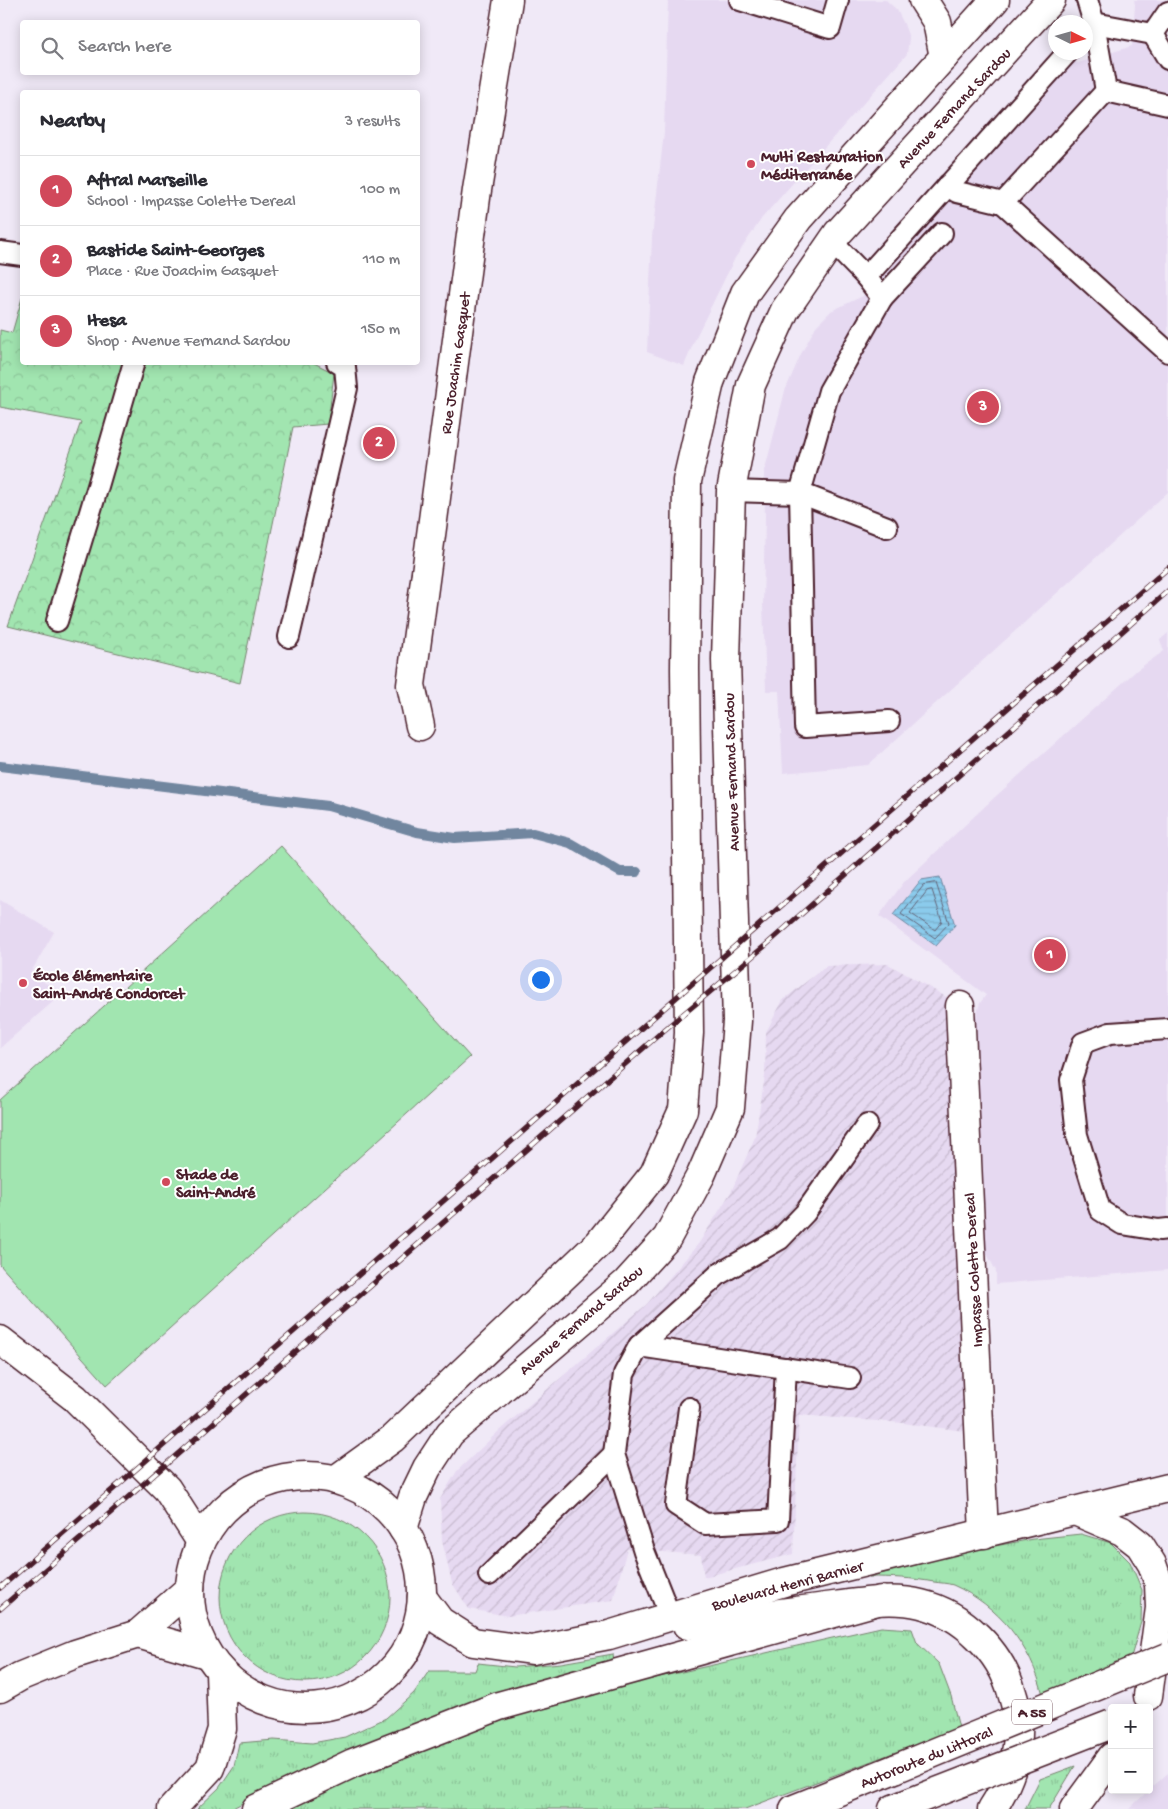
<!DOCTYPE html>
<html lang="en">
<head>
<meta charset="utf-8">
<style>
	body { margin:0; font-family:"Gochi Hand",sans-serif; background:#f7f7f7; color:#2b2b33 }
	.controls { position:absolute; right:15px; bottom:15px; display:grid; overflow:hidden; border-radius:5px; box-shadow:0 2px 12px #0003 }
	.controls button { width:45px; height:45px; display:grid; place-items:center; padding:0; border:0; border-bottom:1px solid #e1e1e2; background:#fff; color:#2b2b33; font:25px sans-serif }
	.compass { position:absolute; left:1048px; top:15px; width:45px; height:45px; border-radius:50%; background:#fff; box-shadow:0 2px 12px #0003; rotate:95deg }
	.you { position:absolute; left:540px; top:979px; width:18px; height:18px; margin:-12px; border:4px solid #fff; border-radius:50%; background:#1a73e8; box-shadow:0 0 0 8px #1a73e833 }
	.badge { display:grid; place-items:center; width:32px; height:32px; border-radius:50%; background:#d1495b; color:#fff; font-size:16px; font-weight:700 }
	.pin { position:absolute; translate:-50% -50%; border:2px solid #fff; box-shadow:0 1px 5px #0006 }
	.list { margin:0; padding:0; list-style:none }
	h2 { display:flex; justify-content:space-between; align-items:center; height:65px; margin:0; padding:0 20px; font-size:21px }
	h2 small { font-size:16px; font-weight:400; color:#7c7c81 }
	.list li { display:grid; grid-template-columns:32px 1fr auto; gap:15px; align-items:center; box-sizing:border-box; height:70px; padding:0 20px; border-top:1px solid #e1e1e2 }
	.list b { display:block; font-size:19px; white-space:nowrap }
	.list p { margin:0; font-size:16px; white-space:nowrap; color:#7c7c81 }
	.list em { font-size:16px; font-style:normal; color:#7c7c81 }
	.icon { flex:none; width:28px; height:28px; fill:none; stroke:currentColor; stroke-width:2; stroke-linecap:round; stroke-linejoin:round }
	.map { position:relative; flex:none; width:1168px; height:1809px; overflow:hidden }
	.search { position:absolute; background:#fff; box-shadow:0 2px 12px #0003; left:20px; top:20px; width:400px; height:55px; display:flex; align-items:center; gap:12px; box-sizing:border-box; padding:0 18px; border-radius:5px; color:#7c7c81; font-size:19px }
	.panel { position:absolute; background:#fff; box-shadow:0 2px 12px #0003; left:20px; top:90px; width:400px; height:275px; border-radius:5px }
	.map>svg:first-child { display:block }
</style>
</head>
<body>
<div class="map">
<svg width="1168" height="1809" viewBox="0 0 1168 1809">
	<defs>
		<pattern id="industrial-furrows" width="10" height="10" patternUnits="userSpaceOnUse" patternTransform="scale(1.25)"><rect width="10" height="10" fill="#e6d9f1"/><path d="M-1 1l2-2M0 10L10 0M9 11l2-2" fill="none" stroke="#c7bacf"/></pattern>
		<pattern id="grass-tufts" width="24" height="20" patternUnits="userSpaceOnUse" patternTransform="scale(1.25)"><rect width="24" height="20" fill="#a1e5b0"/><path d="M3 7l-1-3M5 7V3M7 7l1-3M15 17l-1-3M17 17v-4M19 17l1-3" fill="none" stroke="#8cc498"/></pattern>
		<pattern id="park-crowns" width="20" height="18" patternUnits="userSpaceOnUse" patternTransform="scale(1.25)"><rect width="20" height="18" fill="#a1e5b0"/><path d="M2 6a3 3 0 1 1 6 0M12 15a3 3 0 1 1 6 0" fill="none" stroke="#8cc498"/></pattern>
		<pattern id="water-rules" width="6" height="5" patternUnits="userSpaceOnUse" patternTransform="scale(1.25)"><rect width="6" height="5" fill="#8bcbec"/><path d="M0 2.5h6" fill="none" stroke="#79aecb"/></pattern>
	</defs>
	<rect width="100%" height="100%" fill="#f0e9f7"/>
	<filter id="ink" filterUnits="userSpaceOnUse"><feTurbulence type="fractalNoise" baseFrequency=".02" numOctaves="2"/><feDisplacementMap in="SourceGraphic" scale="10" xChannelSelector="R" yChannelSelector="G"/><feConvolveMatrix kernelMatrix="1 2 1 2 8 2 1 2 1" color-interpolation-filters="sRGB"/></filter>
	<g filter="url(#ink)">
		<!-- built -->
		<g fill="#e6d9f1">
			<polygon points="668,0 886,0 897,10 904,24 909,38 907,54 762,218 735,258 696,337 684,366 647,352 652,237 664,132"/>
			<polygon points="1134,0 1168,0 1168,492 868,765 783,773 779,691 766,691 763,605 765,518 764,473 785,391 801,354 816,326 831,311 863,296 1072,61 1078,63 1132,46 1135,5"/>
			<polygon points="1168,633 1168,1270 996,1284 996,1271 984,1248 971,1034 980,1003 986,995 879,916 904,882 995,797 1137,670 1164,651 1160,640"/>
			<polygon points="0,900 54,932 30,974 63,993 0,1048"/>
			<polygon points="1168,1773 1168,1809 1129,1809 1149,1790"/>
		</g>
		<!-- industrial -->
		<polygon fill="url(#industrial-furrows)" points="888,964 948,998 965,1269 972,1432 903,1423 799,1415 793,1554 704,1577 701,1555 627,1549 613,1600 508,1616 469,1609 452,1583 442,1541 440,1499 457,1471 501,1429 647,1304 699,1243 731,1192 755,1137 765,1076 766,1032 783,1000 826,966"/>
		<!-- grass -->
		<g fill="url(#grass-tufts)" stroke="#76826e">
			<circle cx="305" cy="1597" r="85"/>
			<path d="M 1081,1534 L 1111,1543 L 1130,1562 L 1142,1590 L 1141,1622 L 1131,1657 L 1043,1695 C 1032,1647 998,1605 953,1585 C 947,1583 940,1583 934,1582 C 912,1578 891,1577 869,1577 L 973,1550 L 1033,1539 Z"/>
			<polygon points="881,1627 912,1629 917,1643 939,1664 951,1696 959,1728 745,1809 281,1809 420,1748 549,1702"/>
			<polygon points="613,1654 614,1663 272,1787 231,1809 197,1809 219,1788 234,1766 239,1743 274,1740 312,1743 345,1737 386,1718 414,1693 429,1671 475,1671 478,1663 515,1667 561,1663"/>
			<polygon points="1075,1766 1049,1809 1025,1809 1040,1779"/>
		</g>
		<!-- park -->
		<polygon fill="url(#park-crowns)" stroke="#76826e" points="22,298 22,362 312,362 334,373 328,424 293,427 240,683 8,626 81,422 0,407 0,330 12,333"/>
		<!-- garden -->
		<polygon fill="#a1e5b0" stroke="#76826e" points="281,846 470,1057 107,1385 0,1265 0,1100"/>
		<!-- water -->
		<polygon fill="url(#water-rules)" stroke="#71869f" points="940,877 955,925 936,946 893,915 921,880"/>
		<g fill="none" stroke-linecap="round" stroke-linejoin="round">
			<!-- shore -->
			<g stroke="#646478" stroke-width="1">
				<polygon points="936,883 949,923 935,938 901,914 924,885"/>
				<polygon points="932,890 942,921 935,930 910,913 927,891"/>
			</g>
			<!-- stream -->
			<polyline stroke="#71869f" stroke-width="10" points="0,766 328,806 417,832 455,838 533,833 570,843 620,872 637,872"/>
			<defs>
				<g id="service">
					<polyline points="740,0 830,28 838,0"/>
					<polyline points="1087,0 1094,23 1106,91"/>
					<polyline points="1086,33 1094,23 1153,34 1168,12"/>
					<polyline points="1153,34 1168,59"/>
					<polyline points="1106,91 1003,203 1168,352"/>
					<polyline points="1106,91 1168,105"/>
					<polyline points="948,185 957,192 1003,203"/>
					<polyline points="832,242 866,277 882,298 829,391 800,493 805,727 889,721"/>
					<polyline points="0,252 22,255"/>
					<polyline points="866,277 1068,52"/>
					<polyline points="882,298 942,233"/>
					<polyline points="731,491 800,493 887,527"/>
					<polyline points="57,621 98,486 134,362"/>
					<polyline points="289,637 347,388 345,367 337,362"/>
					<polyline points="1168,1029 1110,1033 1083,1043 1071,1080 1077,1135 1100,1210 1122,1224 1159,1230 1168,1229"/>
					<polyline points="639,1346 719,1274 780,1239 805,1213 867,1125"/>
					<polyline points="689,1408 676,1505 705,1524 778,1520 786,1368"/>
					<polyline points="489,1575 614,1454"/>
					<polyline points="670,1616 644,1551 614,1454 624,1374 639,1346 850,1378"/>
				</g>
				<g id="minor">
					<polyline points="923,0 937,22 944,57"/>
					<polyline points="420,726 411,685 477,190 508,0"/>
					<polyline points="960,1006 984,1534"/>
					<polyline points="0,1340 75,1398 167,1489 201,1542"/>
				</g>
				<g id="secondary">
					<circle cx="306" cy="1592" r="116"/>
					<polyline points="335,1480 392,1439 599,1243 654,1174 683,1110 689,1033 685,669 687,481 710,382 745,293 798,219 995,0"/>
					<polyline points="403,1529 413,1497 427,1468 450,1433 626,1283 667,1238 701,1175 730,1108 737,1021 726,660 731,491 751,385 785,310 838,233 1051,0"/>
					<polyline points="422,1597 440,1621 473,1642 532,1650 609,1635 784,1582 1168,1488"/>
					<path d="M 687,1625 C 731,1619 775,1614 819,1608 C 851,1604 890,1596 921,1604 C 963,1614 1001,1652 1012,1693 C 1014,1700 1017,1708 1017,1715 C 1022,1748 1010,1782 992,1809"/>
					<polyline points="138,1634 207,1654"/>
					<polyline points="0,1688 21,1676 75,1654 138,1634 190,1588"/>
				</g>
				<g id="motorway">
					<polyline points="1075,1511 1122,1531 1140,1545 1152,1564 1159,1584 1160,1608 1148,1696"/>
					<polyline points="172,1809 210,1768 222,1729 220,1672"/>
					<polyline points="256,1809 353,1763 499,1706 881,1600"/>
					<polyline points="794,1809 897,1768"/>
					<polyline points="893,1809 911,1802"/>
					<polyline points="1074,1809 1112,1757"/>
				</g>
			</defs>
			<!-- service casing -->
			<use href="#service" stroke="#4a1f2b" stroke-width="24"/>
			<!-- minor casing -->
			<use href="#minor" stroke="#4a1f2b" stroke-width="31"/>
			<!-- secondary casing -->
			<use href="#secondary" stroke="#4a1f2b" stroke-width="31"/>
			<!-- motorway casing -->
			<use href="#motorway" stroke="#4a1f2b" stroke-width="31"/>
			<!-- service -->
			<use href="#service" stroke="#fff" stroke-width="20"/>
			<!-- minor -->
			<use href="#minor" stroke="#fff" stroke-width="28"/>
			<!-- secondary -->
			<use href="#secondary" stroke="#fff" stroke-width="28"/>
			<!-- motorway -->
			<use href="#motorway" stroke="#fff" stroke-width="28"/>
			<defs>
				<g id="rail">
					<polyline points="0,1588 1168,568"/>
					<polyline points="0,1609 663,1031 766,945 1168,591"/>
				</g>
			</defs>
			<!-- rail casing -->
			<use href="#rail" stroke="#4a1f2b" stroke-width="5.5"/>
			<!-- rail -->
			<use href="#rail" stroke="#fff" stroke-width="4" stroke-dasharray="11" stroke-linecap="butt"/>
			<defs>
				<g id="motorway-bridge">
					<polyline points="897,1768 1168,1657"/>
					<polyline points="911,1802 1112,1724"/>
				</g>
			</defs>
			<!-- motorway-bridge casing -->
			<use href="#motorway-bridge" stroke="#4a1f2b" stroke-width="31" stroke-linecap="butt"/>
			<!-- motorway-bridge -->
			<use href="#motorway-bridge" stroke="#fff" stroke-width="28"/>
		</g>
	</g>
	<!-- markers -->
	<g fill="#d1495b" stroke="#fff" stroke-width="2">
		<circle cx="751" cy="164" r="5"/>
		<circle cx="23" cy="983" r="5"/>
		<circle cx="166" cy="1182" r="5"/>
	</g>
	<g text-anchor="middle" stroke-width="4" stroke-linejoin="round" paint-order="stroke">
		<!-- shield labels -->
		<rect fill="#fff" stroke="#80626b" stroke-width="1" x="1012" y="1699.5" width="40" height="25" rx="4"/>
		<g font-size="15" font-weight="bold" fill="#4a1f2b">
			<text x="1032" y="1717">A 55</text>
		</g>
		<!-- street labels -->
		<g font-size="16" fill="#4a1f2b" stroke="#fff">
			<text transform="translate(953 107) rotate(-47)" y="6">Avenue Fernand Sardou</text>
			<text transform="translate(454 363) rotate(-82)" y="6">Rue Joachim Gasquet</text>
			<text transform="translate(730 772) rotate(-92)" y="6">Avenue Fernand Sardou</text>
			<text transform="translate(972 1270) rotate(-93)" y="6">Impasse Colette Dereal</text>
			<text transform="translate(580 1319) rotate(-41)" y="6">Avenue Fernand Sardou</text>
			<text transform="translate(787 1584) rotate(-15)" y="6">Boulevard Henri Barnier</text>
			<text transform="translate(926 1756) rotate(-22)" y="6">Autoroute du Littoral</text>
		</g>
		<!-- poi labels -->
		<g font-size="16" font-weight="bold" fill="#4a1f2b" stroke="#fff" text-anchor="start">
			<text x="761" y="161">Multi Restauration<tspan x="761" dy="18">Méditerranée</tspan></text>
			<text x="33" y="980">École élémentaire<tspan x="33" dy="18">Saint-André Condorcet</tspan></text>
			<text x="176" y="1179">Stade de<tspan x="176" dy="18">Saint-André</tspan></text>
		</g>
	</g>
</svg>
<div class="controls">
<button>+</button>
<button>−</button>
</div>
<svg class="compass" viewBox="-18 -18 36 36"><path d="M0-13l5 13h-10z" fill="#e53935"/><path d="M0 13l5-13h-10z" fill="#7c7c81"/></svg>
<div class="you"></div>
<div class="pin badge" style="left:1050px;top:955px">1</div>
<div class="pin badge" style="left:379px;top:443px">2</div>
<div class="pin badge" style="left:983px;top:407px">3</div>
<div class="search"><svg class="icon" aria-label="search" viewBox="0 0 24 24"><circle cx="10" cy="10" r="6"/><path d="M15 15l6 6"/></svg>Search here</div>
<section class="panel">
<h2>Nearby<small>3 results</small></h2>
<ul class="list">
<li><span class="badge">1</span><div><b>Aftral Marseille</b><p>School · Impasse Colette Dereal</p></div><em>100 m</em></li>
<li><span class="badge">2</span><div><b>Bastide Saint-Georges</b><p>Place · Rue Joachim Gasquet</p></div><em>110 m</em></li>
<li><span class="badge">3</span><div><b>Itesa</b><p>Shop · Avenue Fernand Sardou</p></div><em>150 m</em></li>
</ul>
</section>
</div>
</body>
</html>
